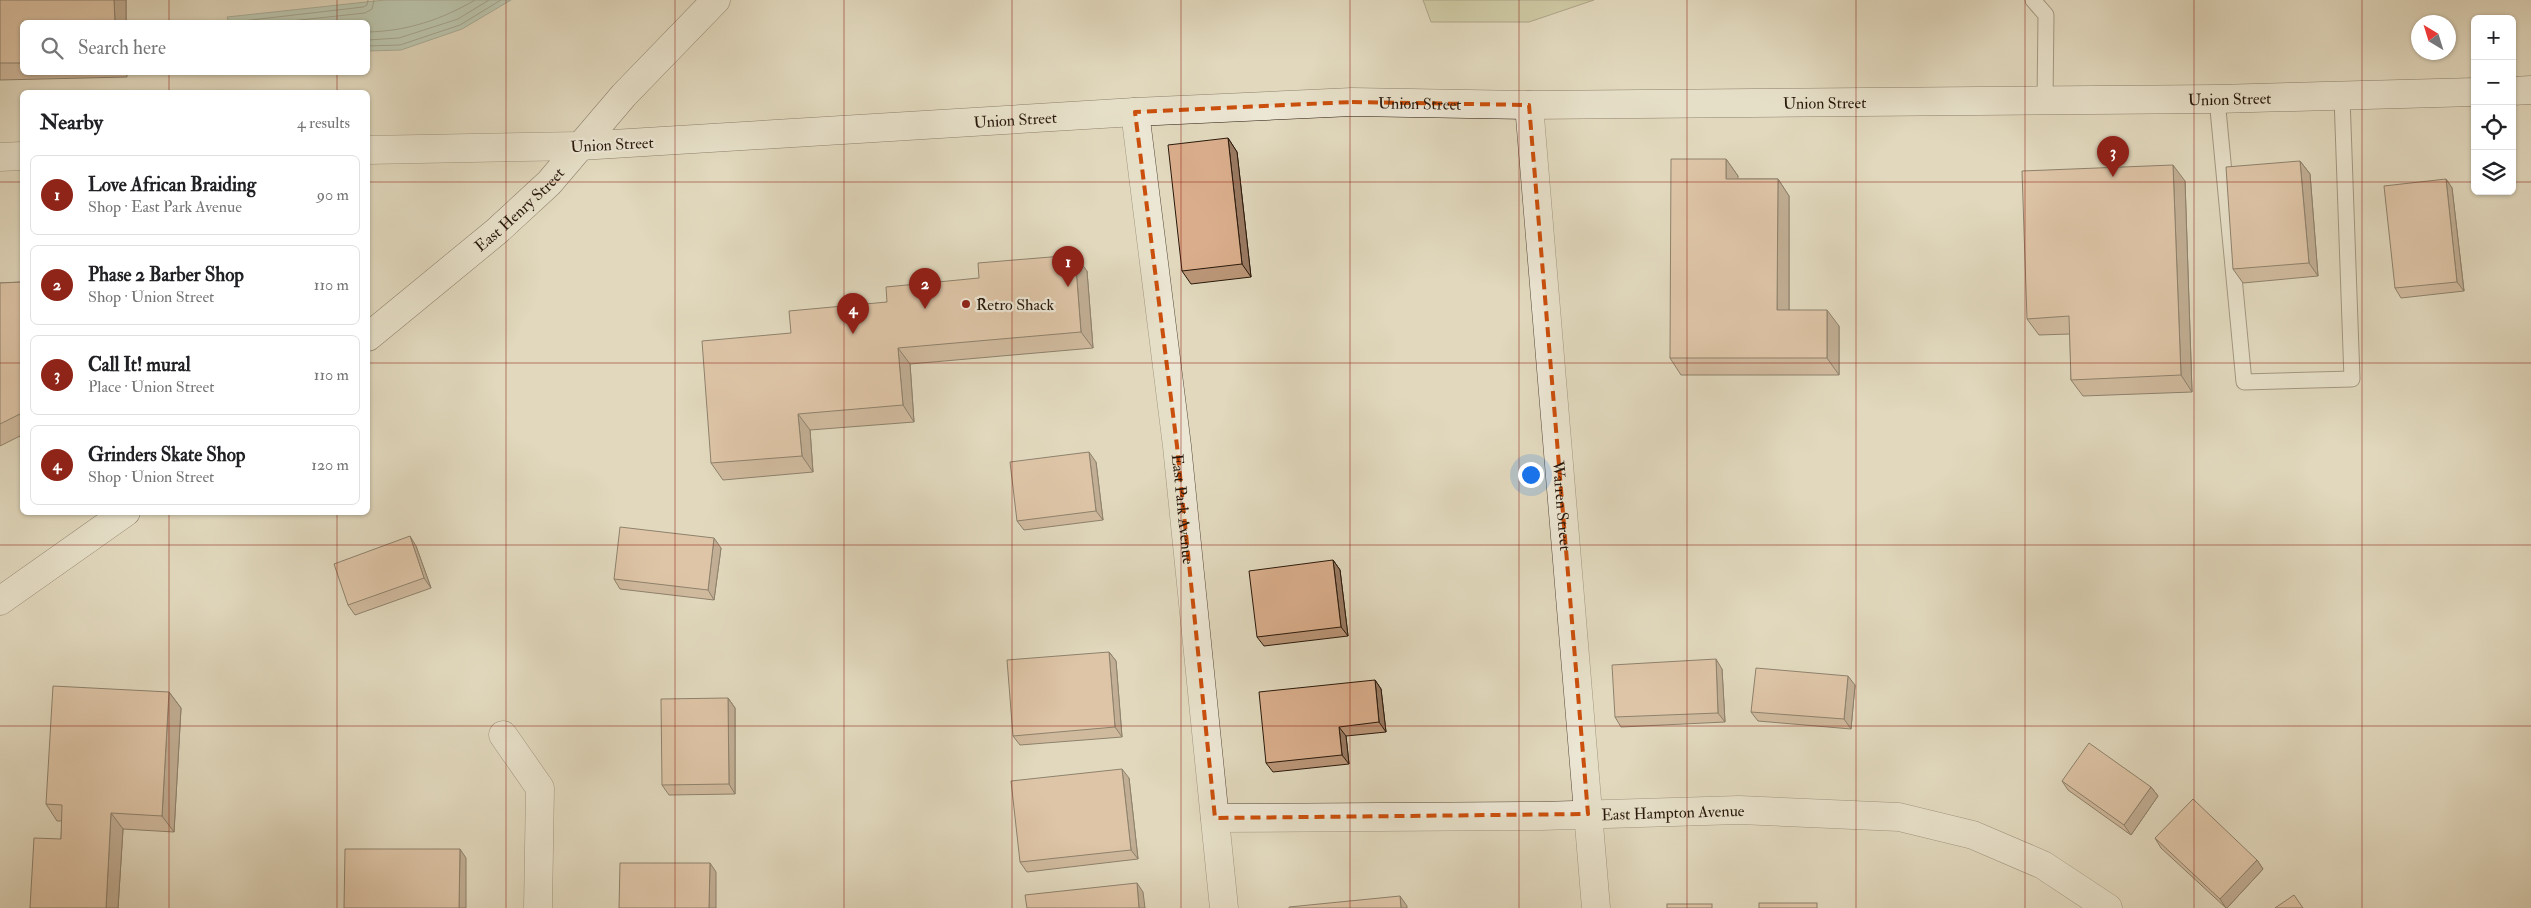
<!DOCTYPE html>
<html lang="en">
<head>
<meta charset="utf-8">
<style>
	body { margin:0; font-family:"IM FELL Double Pica",serif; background:#f2f2f2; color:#202124 }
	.controls { position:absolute; right:15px; top:15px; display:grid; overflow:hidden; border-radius:8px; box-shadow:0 1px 4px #0004 }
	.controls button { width:45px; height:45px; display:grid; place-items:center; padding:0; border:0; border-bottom:1px solid #e0e0e0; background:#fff; color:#202124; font:25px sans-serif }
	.compass { position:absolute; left:2411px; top:15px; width:45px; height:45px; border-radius:50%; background:#fff; box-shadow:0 1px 4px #0004; rotate:322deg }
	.you { position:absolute; left:1530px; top:474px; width:18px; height:18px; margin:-12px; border:4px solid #fff; border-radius:50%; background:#1a73e8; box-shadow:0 0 0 8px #1a73e833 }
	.badge { display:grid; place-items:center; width:32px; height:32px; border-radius:50%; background:#8f2418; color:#fff; font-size:16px; font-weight:700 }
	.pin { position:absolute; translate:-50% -41px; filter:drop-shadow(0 1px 2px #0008) }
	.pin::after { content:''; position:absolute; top:26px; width:18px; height:15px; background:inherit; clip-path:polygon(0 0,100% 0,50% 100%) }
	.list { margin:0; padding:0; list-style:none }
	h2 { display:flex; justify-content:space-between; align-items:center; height:65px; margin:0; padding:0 20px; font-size:21px }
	h2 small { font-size:16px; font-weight:400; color:#757577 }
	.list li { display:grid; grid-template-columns:32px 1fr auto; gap:15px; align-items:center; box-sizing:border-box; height:80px; margin:0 10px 10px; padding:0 10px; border:1px solid #e0e0e0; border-radius:8px }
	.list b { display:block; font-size:19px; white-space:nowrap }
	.list p { margin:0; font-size:16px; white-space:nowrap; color:#757577 }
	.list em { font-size:16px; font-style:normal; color:#757577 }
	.icon { flex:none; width:28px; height:28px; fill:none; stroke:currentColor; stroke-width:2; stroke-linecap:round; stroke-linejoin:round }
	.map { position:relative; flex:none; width:2531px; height:908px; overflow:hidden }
	.search { position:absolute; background:#fff; box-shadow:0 1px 4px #0004; left:20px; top:20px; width:350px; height:55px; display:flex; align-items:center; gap:12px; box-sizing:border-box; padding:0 18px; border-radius:8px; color:#757577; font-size:19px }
	.panel { position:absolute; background:#fff; box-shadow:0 1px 4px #0004; left:20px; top:90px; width:350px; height:425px; border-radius:8px }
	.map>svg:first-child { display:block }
</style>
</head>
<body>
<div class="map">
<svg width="2531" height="908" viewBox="0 0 2531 908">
	<rect width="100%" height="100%" fill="#e1d8bd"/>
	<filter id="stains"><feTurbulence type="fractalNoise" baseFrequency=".004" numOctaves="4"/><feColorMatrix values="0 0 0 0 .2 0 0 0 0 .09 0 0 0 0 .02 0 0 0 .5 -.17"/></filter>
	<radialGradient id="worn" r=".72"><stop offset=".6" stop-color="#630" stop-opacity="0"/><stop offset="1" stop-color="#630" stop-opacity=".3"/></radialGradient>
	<!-- green -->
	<polygon fill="#babc8c" stroke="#716a4c" points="1423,0 1594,0 1529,22 1431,22"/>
	<!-- water -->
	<polygon fill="#95bbac" stroke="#697a6c" points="385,0 511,0 462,29 401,50 368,51 368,22 229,22 227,17"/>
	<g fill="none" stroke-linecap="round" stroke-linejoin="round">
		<!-- shore -->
		<g stroke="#5e6a5c" stroke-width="1">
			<polyline points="234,22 363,7 367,5 368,0"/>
			<polyline points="282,22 365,13 372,9 374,0"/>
			<path d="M 368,32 C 407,31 441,20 475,0"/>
			<polyline points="368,40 399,38 458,19 489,0"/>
			<polyline points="368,46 400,45 460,25 501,0"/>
		</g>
		<defs>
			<g id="lane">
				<polyline points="2033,0 2046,15 2045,101"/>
				<polyline points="2217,99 2244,382 2352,379 2342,97"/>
			</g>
			<g id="street">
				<path id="s1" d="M 1529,105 L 1596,908"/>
				<path id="s2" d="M 1135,112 L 1177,446 L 1224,908"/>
				<polyline points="368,150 580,146"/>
				<polyline points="0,157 22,156"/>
				<polyline points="503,735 540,788 538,908"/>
				<path id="s3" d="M 1215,818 L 1541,816 L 1739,810 L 1899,817 L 1973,835 L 2043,865 L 2108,908"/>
			</g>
			<g id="secondary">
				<polyline points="2512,91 2531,90"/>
				<path id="s4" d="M 580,146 L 1135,112 L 1352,102 L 1529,105 L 2217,99 L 2475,92"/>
				<path id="s5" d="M 368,337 L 497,231 L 549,183 L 624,95 L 716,0"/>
				<polyline points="0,601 126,512"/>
			</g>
		</defs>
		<!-- lane casing -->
		<use href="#lane" stroke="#564838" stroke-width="17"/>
		<!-- street casing -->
		<use href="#street" stroke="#564838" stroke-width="29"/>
		<!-- secondary casing -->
		<use href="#secondary" stroke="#28180b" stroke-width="29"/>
		<!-- lane -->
		<use href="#lane" stroke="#ece6d4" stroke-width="15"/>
		<!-- street -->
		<use href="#street" stroke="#ece6d4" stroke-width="28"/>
		<!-- secondary -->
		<use href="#secondary" stroke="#ece6d4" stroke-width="28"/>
	</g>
	<!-- wall -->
	<g fill="#bb9678" stroke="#28180b">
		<polygon points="0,0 126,0 126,22 22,22 22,72 127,72 127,77 0,80"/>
		<polygon points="1228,138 1237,152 1251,277 1191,284 1182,271"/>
		<polygon points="1726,159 1738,176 1737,179 1778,179 1789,196 1789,310 1839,326 1839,375 1681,375 1670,358"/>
		<polygon points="2300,161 2310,174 2318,276 2243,283 2233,269"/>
		<polygon points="2446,179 2452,188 2464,291 2401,298 2395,288"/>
		<polygon points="2185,181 2192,392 2083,396 2071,380 2070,334 2039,335 2027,319"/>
		<polygon points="1087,271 1093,348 910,364 914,422 810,430 813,472 723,480 711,463 791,333 887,302"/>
		<polygon points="22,282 22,435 0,446 0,283"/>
		<polygon points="1096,462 1103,520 1024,530 1017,521"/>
		<polygon points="416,546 431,588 355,615 348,605"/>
		<polygon points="721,548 714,600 620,589 614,579"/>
		<polygon points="1333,560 1340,570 1348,636 1264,646 1257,637"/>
		<polygon points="1109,652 1116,661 1122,737 1020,745 1013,736"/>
		<polygon points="1722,669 1725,722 1621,727 1615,717"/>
		<polygon points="1375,680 1381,689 1386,732 1346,736 1349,764 1273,772 1266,763"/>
		<polygon points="1855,685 1851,729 1758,721 1751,712"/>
		<polygon points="169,692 181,708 174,832 123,829 118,908 30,908 61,839 62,821 57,821 46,804"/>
		<polygon points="728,698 735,708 735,794 669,795 662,785"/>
		<polygon points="1129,778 1138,859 1027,872 1020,862"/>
		<polygon points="2062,781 2151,787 2158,796 2131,835 2068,790"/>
		<polygon points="2155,838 2257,860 2263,869 2227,908 2226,908 2161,848"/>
	</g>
	<!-- shaded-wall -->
	<g fill="#997a62" stroke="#28180b">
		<polygon points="114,0 126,0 126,22 115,22"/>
		<polygon points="1228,138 1237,152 1251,277 1242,264"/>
		<polygon points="1726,159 1738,176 1737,196 1726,179"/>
		<polygon points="2300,161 2310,174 2318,276 2309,263"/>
		<polygon points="2173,165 2185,181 2192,392 2181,375"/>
		<polygon points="1778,179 1789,196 1789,327 1777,310"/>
		<polygon points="2446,179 2452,188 2464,291 2457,282"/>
		<polygon points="1075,255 1087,271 1093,348 1081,332"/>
		<polygon points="1827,310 1839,326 1839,375 1827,358"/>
		<polygon points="898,348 910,364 914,422 903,405"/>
		<polygon points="798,414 810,430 813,472 802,456"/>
		<polygon points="1089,452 1096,462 1103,520 1096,511"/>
		<polygon points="410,536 416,546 431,588 424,578"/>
		<polygon points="714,538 721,548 714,600 708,590"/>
		<polygon points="1333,560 1340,570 1348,636 1341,627"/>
		<polygon points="1109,652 1116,661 1122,737 1115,727"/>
		<polygon points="1716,659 1722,669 1725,722 1718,713"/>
		<polygon points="1848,676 1855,685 1851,729 1844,719"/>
		<polygon points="1375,680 1381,689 1386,732 1379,722"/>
		<polygon points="169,692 181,708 174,832 162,816"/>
		<polygon points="728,698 735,708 735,794 729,784"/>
		<polygon points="1339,727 1346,736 1349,764 1342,755"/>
		<polygon points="1122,769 1129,778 1138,859 1131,850"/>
		<polygon points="2151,787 2158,796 2131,835 2124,825"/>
		<polygon points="111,813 123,829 118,908 106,908"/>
		<polygon points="460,849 466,858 466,908 459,908"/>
		<polygon points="2257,860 2263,869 2227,908 2226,908 2220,899"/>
		<polygon points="710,863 716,872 716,908 709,908"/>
		<polygon points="1137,883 1143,892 1145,908 1139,908"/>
		<polygon points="1400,896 1407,906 1407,908 1401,908"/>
	</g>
	<!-- building -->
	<g fill="#daae8c" stroke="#28180b">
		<polygon points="0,0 114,0 115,22 22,22 22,63 0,63"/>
		<polygon points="1228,138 1242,264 1182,271 1168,145"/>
		<polygon points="1671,159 1726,159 1726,179 1778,179 1777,310 1827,310 1827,358 1670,358"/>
		<polygon points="2300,161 2309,263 2233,269 2226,167"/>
		<polygon points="2173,165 2181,375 2071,380 2069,316 2027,319 2022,171"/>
		<polygon points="2446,179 2457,282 2395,288 2384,186"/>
		<polygon points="1075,255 1081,332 898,348 903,405 798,414 802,456 711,463 702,341 791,333 789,311 887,302 886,287 979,278 978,263"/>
		<polygon points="22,282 22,413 0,424 0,283"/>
		<polygon points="1089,452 1096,511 1017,521 1010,462"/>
		<polygon points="620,527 714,538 708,590 614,579"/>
		<polygon points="410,536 424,578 348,605 334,564"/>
		<polygon points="1333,560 1341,627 1257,637 1249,571"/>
		<polygon points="1109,652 1115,727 1013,736 1007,660"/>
		<polygon points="1716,659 1718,713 1615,717 1612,665"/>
		<polygon points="1756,668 1848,676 1844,719 1751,712"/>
		<polygon points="1375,680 1379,722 1339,727 1342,755 1266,763 1259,692"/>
		<polygon points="53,686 169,692 162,816 111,813 106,908 30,908 34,838 61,839 62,805 46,804"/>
		<polygon points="728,698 729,784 662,785 661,699"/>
		<polygon points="2089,743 2151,787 2124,825 2062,781"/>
		<polygon points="1122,769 1131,850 1020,862 1011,781"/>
		<polygon points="2193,799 2257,860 2220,899 2155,838"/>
		<polygon points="345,849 460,849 459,908 344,908"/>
		<polygon points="620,863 710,863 709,908 619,908"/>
		<polygon points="1137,883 1139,908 1027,908 1025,895"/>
		<polygon points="2294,895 2303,908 2275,908"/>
		<polygon points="1400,896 1401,908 1289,908 1289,907"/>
		<rect x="1759" y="903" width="58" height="5"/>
		<rect x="1667" y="904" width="45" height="4"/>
	</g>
	<!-- marked area -->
	<path d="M0 0H2531V908H0ZM 1352,102 L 1529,105 L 1588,814 L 1215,818 L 1177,446 L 1135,112 Z" fill="#e1d8bd" fill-opacity=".55" fill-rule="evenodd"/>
	<path fill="none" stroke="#cb4f0c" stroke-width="4" stroke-dasharray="10 6" stroke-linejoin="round" d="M 1352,102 L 1529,105 L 1588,814 L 1215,818 L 1177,446 L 1135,112 Z"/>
	<!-- grid -->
	<path fill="none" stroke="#8f2418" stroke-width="1" stroke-opacity="0.55" d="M 169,0 L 169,22M 337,0 L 337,22M 506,0 L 506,908M 675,0 L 675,908M 844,0 L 844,908M 1012,0 L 1012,908M 1181,0 L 1181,908M 1350,0 L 1350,908M 1519,0 L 1519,908M 1687,0 L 1687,908M 1856,0 L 1856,908M 2025,0 L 2025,908M 2194,0 L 2194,908M 2362,0 L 2362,908M 169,72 L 169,92M 337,72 L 337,92M 0,182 L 22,182M 368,182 L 2475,182M 2512,182 L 2531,182M 0,363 L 22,363M 368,363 L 2531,363M 169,512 L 169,908M 337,512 L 337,908M 0,545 L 2531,545M 0,726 L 2531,726"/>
	<!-- markers -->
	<circle fill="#8f2418" stroke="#ece6d4" stroke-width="2" cx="966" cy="304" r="5"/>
	<g text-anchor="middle" stroke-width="4.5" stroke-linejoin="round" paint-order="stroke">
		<!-- street labels -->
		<g font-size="16" fill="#28180b" stroke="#ece6d4">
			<text dy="6" stroke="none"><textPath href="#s4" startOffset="1651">Union Street</textPath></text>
			<text dy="6" stroke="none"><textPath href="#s4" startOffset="1246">Union Street</textPath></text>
			<text dy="6" stroke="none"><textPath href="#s4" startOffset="841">Union Street</textPath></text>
			<text dy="6" stroke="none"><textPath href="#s4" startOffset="436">Union Street</textPath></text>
			<text transform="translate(612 144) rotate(-3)" y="6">Union Street</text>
			<text dy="6" stroke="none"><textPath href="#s5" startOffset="198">East Henry Street</textPath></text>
			<text dy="6" stroke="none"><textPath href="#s1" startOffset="402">Warren Street</textPath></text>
			<text dy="6" stroke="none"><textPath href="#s2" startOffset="400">East Park Avenue</textPath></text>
			<text dy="6" stroke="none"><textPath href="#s3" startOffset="458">East Hampton Avenue</textPath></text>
		</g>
		<!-- poi labels -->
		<g font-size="16" fill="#28180b" stroke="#ece6d4" text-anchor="start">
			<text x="976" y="310">Retro Shack</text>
		</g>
	</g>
	<rect width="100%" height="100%" filter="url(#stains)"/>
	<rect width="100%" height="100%" fill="url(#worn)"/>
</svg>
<div class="controls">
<button>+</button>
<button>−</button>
<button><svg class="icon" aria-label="locate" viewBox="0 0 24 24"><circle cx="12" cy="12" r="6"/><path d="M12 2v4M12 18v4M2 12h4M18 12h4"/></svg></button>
<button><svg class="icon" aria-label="layers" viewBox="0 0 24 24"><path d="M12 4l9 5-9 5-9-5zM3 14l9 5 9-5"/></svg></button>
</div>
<svg class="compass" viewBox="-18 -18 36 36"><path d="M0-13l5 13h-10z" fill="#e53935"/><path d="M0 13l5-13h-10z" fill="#757577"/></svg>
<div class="you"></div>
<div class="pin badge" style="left:1068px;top:287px">1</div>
<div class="pin badge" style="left:925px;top:309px">2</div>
<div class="pin badge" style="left:2113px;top:177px">3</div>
<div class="pin badge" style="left:853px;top:334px">4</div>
<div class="search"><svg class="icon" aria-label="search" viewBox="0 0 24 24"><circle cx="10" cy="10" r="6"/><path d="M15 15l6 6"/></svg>Search here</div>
<section class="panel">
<h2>Nearby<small>4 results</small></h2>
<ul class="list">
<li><span class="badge">1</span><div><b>Love African Braiding</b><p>Shop · East Park Avenue</p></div><em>90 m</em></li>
<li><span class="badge">2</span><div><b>Phase 2 Barber Shop</b><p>Shop · Union Street</p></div><em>110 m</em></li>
<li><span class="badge">3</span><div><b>Call It! mural</b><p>Place · Union Street</p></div><em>110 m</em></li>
<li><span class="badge">4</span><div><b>Grinders Skate Shop</b><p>Shop · Union Street</p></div><em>120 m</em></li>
</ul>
</section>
</div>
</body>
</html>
